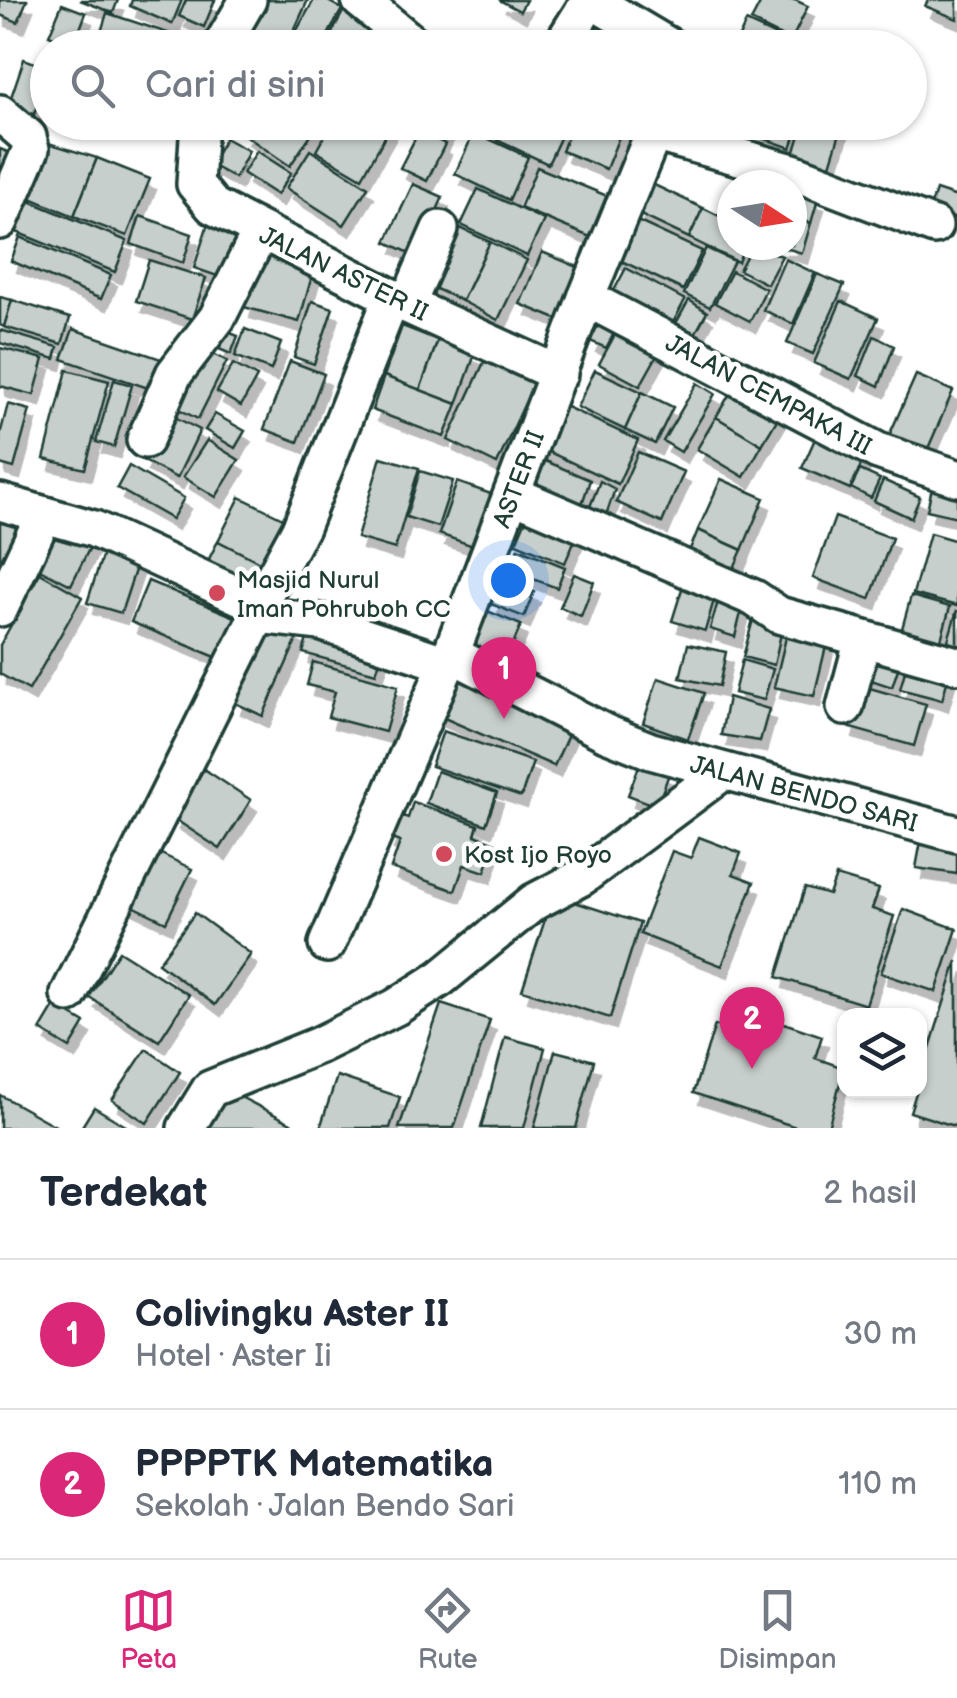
<!DOCTYPE html>
<html lang="id">
<head>
<meta charset="utf-8">
<style>
	body { margin:0; font-family:"Balsamiq Sans",sans-serif; background:#f6f6f7; color:#1f2937 }
	.controls { position:absolute; right:30px; bottom:30px; display:grid; overflow:hidden; border-radius:20px; box-shadow:0 2px 8px #0004 }
	.controls button { width:90px; height:90px; display:grid; place-items:center; padding:0; border:0; border-bottom:2px solid #e0e1e3; background:#fff; color:#1f2937; font:50px sans-serif }
	.compass { position:absolute; left:717px; top:170px; width:90px; height:90px; border-radius:50%; background:#fff; box-shadow:0 2px 8px #0004; rotate:102deg }
	.you { position:absolute; left:508px; top:580px; width:35px; height:35px; margin:-25px; border:8px solid #fff; border-radius:50%; background:#1a73e8; box-shadow:0 0 0 15px #1a73e833 }
	.badge { display:grid; place-items:center; width:65px; height:65px; border-radius:50%; background:#db2777; color:#fff; font-size:32px; font-weight:700 }
	.pin { position:absolute; translate:-50% -82px; filter:drop-shadow(0 2px 5px #0008) }
	.pin::after { content:''; position:absolute; top:52px; width:35px; height:30px; background:inherit; clip-path:polygon(0 0,100% 0,50% 100%) }
	.list { margin:0; padding:0; list-style:none }
	h2 { display:flex; justify-content:space-between; align-items:center; height:130px; margin:0; padding:0 40px; font-size:42px }
	h2 small { font-size:32px; font-weight:400; color:#747a83 }
	.list li { display:grid; grid-template-columns:65px 1fr auto; gap:30px; align-items:center; box-sizing:border-box; height:150px; padding:0 40px; border-top:2px solid #e0e1e3 }
	.list b { display:block; font-size:38px; white-space:nowrap }
	.list p { margin:0; font-size:32px; white-space:nowrap; color:#747a83 }
	.list em { font-size:32px; font-style:normal; color:#747a83 }
	.icon { flex:none; width:55px; height:55px; fill:none; stroke:currentColor; stroke-width:2; stroke-linecap:round; stroke-linejoin:round }
	.map { position:relative; flex:none; width:957px; height:1128px; overflow:hidden }
	.search { position:absolute; background:#fff; box-shadow:0 2px 8px #0004; left:30px; right:30px; top:30px; height:110px; display:flex; align-items:center; gap:25px; box-sizing:border-box; padding:0 35px; border-radius:55px; color:#747a83; font-size:38px }
	.sheet { height:430px; background:#fff }
	nav { display:flex; justify-content:space-around; align-items:center; box-sizing:border-box; height:140px; border-top:2px solid #e0e1e3; background:#fff; font-size:28px; color:#747a83 }
	nav a { display:grid; justify-items:center; gap:5px }
	nav .on { color:#db2777 }
	.map>svg:first-child { display:block }
</style>
</head>
<body>
<div class="map">
<svg width="957" height="1128" viewBox="0 0 957 1128">
	<defs>
		<filter id="shadow"><feDropShadow dx="6" dy="11" stdDeviation="0" flood-color="#0004"/></filter>
	</defs>
	<rect width="100%" height="100%" fill="#fff"/>
	<filter id="ink" filterUnits="userSpaceOnUse"><feTurbulence type="fractalNoise" baseFrequency=".01" numOctaves="2"/><feDisplacementMap in="SourceGraphic" scale="20" xChannelSelector="R" yChannelSelector="G"/><feConvolveMatrix kernelMatrix="1 2 1 2 8 2 1 2 1" color-interpolation-filters="sRGB"/></filter>
	<g filter="url(#ink)">
		<!-- building -->
		<g fill="#c7cfcc" stroke="#1f3d34" stroke-width="2.5" filter="url(#shadow)">
			<polygon points="0,0 27,0 18,22 0,15"/>
			<polygon points="80,0 118,0 113,13"/>
			<polygon points="132,0 182,0 172,24 130,6"/>
			<polygon points="186,0 215,0 204,27 179,16"/>
			<polygon points="266,0 308,0 286,48 244,48"/>
			<polygon points="314,0 326,0 342,9 321,48 293,37"/>
			<polygon points="499,0 526,0 520,11"/>
			<polygon points="762,0 795,0 808,6 791,41 751,21"/>
			<polygon points="928,0 957,0 957,19 925,6"/>
			<polygon points="62,4 86,13 74,45 49,35"/>
			<polygon points="344,10 379,29 369,48 324,48"/>
			<polygon points="107,13 168,33 163,48 96,48"/>
			<polygon points="746,22 802,48 734,48"/>
			<polygon points="24,59 48,68 34,115 8,106"/>
			<polygon points="251,122 309,122 316,127 290,166 243,134"/>
			<polygon points="332,122 393,122 362,178 316,151"/>
			<polygon points="406,122 451,122 442,141"/>
			<polygon points="505,122 560,122 566,125 548,164 497,140"/>
			<polygon points="573,122 611,122 623,127 606,169 562,151"/>
			<polygon points="755,122 800,122 791,148 751,134"/>
			<polygon points="804,122 843,123 827,175 791,164"/>
			<polygon points="419,131 445,144 427,181 400,168"/>
			<polygon points="474,132 528,157 509,200 455,174"/>
			<polygon points="225,138 249,151 235,178 211,165"/>
			<polygon points="45,142 97,158 74,216 23,195"/>
			<polygon points="0,149 23,158 0,214"/>
			<polygon points="310,150 368,187 344,225 286,188"/>
			<polygon points="257,151 291,173 277,195 243,173"/>
			<polygon points="97,158 150,179 127,236 74,216"/>
			<polygon points="537,167 612,198 595,239 520,208"/>
			<polygon points="650,183 703,208 689,238 636,213"/>
			<polygon points="413,184 443,197 416,256 386,242"/>
			<polygon points="478,189 544,220 527,256 461,225"/>
			<polygon points="936,190 957,197 957,219 929,211"/>
			<polygon points="792,192 818,199 811,223 792,218"/>
			<polygon points="27,200 127,241 115,272 14,231"/>
			<polygon points="703,208 732,222 732,245 745,245 738,262 689,238"/>
			<polygon points="140,216 192,234 183,263 131,244"/>
			<polygon points="210,217 243,229 226,279 194,268"/>
			<polygon points="792,218 811,223 802,253 775,245 792,245"/>
			<polygon points="633,219 702,251 683,290 615,258"/>
			<polygon points="452,224 490,242 462,301 423,283"/>
			<polygon points="20,237 111,275 101,299 11,261"/>
			<polygon points="490,242 527,260 498,320 462,301"/>
			<polygon points="752,245 782,256 767,284 739,270"/>
			<polygon points="706,248 734,261 710,307 684,294"/>
			<polygon points="260,249 315,265 299,322 244,307"/>
			<polygon points="542,252 585,270 564,322 520,304"/>
			<polygon points="785,259 815,273 793,324 763,310"/>
			<polygon points="149,260 206,278 192,319 136,301"/>
			<polygon points="626,268 685,300 668,332 609,300"/>
			<polygon points="732,271 766,289 750,321 715,303"/>
			<polygon points="817,274 844,285 813,354 787,343"/>
			<polygon points="0,297 12,300 4,327 0,325"/>
			<polygon points="12,300 70,318 62,344 4,327"/>
			<polygon points="689,300 707,312 689,345 669,336"/>
			<polygon points="312,301 333,308 314,364 294,357"/>
			<polygon points="841,301 878,318 851,379 814,363"/>
			<polygon points="605,312 620,322 606,348 590,341"/>
			<polygon points="623,320 664,343 640,386 599,364"/>
			<polygon points="402,326 438,340 420,390 384,376"/>
			<polygon points="73,329 161,359 151,389 62,359"/>
			<polygon points="245,329 281,343 271,370 235,356"/>
			<polygon points="0,330 58,347 55,359 0,343"/>
			<polygon points="225,331 238,336 231,354 219,349"/>
			<polygon points="874,336 894,346 879,386 858,376"/>
			<polygon points="438,340 475,354 457,404 420,390"/>
			<polygon points="200,347 227,361 198,419 171,405"/>
			<polygon points="0,348 44,359 34,395 0,386"/>
			<polygon points="486,358 535,381 497,464 448,440"/>
			<polygon points="290,361 324,374 298,442 264,429"/>
			<polygon points="233,364 257,377 241,406 217,392"/>
			<polygon points="67,370 109,381 85,469 44,459"/>
			<polygon points="595,370 642,392 625,430 577,407"/>
			<polygon points="916,375 953,391 926,453 889,436"/>
			<polygon points="384,376 457,404 444,437 372,410"/>
			<polygon points="114,380 132,385 114,447 96,442"/>
			<polygon points="697,383 715,394 681,452 663,441"/>
			<polygon points="735,385 781,413 762,445 716,417"/>
			<polygon points="642,392 673,407 655,444 625,430"/>
			<polygon points="558,403 638,440 618,484 538,447"/>
			<polygon points="8,404 30,410 14,468 0,464 0,435"/>
			<polygon points="165,412 200,430 177,478 142,460"/>
			<polygon points="215,414 245,431 235,448 205,430"/>
			<polygon points="716,417 762,445 744,477 697,449"/>
			<polygon points="818,432 866,454 850,489 802,468"/>
			<polygon points="207,440 239,460 216,497 183,477"/>
			<polygon points="638,452 684,472 662,523 616,502"/>
			<polygon points="381,457 419,468 395,549 357,538"/>
			<polygon points="541,459 590,480 577,519 528,496"/>
			<polygon points="129,466 184,498 172,519 117,488"/>
			<polygon points="860,470 880,479 871,498 851,488"/>
			<polygon points="420,471 453,481 438,527 406,517"/>
			<polygon points="721,479 764,498 742,550 698,530"/>
			<polygon points="934,479 957,486 957,517 927,510"/>
			<polygon points="883,480 920,497 911,518 874,501"/>
			<polygon points="600,481 615,489 601,530 584,522"/>
			<polygon points="457,482 491,494 473,546 439,534"/>
			<polygon points="240,497 297,525 275,570 218,541"/>
			<polygon points="0,515 27,527 11,563 0,558"/>
			<polygon points="527,517 576,537 565,563 516,543"/>
			<polygon points="835,517 892,538 870,599 813,578"/>
			<polygon points="50,523 92,543 71,585 30,564"/>
			<polygon points="698,530 742,550 726,586 683,566"/>
			<polygon points="930,533 957,541 957,606 913,594"/>
			<polygon points="218,541 275,570 260,601 202,573"/>
			<polygon points="105,547 139,558 121,613 87,603"/>
			<polygon points="518,548 565,567 557,588 509,570"/>
			<polygon points="40,573 82,597 29,690 0,674 0,645"/>
			<polygon points="687,573 718,586 705,631 672,621"/>
			<polygon points="574,574 594,582 581,616 560,607"/>
			<polygon points="501,579 534,592 524,617 491,604"/>
			<polygon points="148,581 240,619 223,660 131,622"/>
			<polygon points="722,588 745,597 735,637 710,629"/>
			<polygon points="911,596 950,607 936,658 897,647"/>
			<polygon points="478,607 521,625 504,666 461,647"/>
			<polygon points="957,610 957,657 944,654"/>
			<polygon points="755,612 784,620 774,665 743,657"/>
			<polygon points="270,622 299,635 263,716 235,703"/>
			<polygon points="789,625 829,634 814,696 774,687"/>
			<polygon points="310,628 384,647 376,673 303,653"/>
			<polygon points="688,644 726,652 719,686 680,678"/>
			<polygon points="874,648 902,657 892,687 865,678"/>
			<polygon points="909,657 951,668 942,700 900,689"/>
			<polygon points="742,660 773,669 764,700 734,693"/>
			<polygon points="313,662 398,686 385,732 328,717 335,692 307,685"/>
			<polygon points="454,671 573,724 554,766 435,714"/>
			<polygon points="658,678 704,693 688,739 643,723"/>
			<polygon points="859,685 926,704 914,746 847,727"/>
			<polygon points="728,697 769,709 760,741 721,735"/>
			<polygon points="443,731 533,762 521,797 431,766"/>
			<polygon points="640,763 669,774 657,806 628,795"/>
			<polygon points="204,769 251,800 220,849 173,818"/>
			<polygon points="437,771 497,793 486,825 426,803"/>
			<polygon points="413,802 478,825 475,835 495,843 485,872 464,865 455,891 391,868 400,842 388,838 397,814 408,818"/>
			<polygon points="699,837 741,853 733,874 754,882 722,966 640,934 672,851 691,858"/>
			<polygon points="921,841 957,847 957,874 916,868"/>
			<polygon points="153,850 192,869 166,922 127,903"/>
			<polygon points="836,876 879,889 872,909 894,916 866,1005 777,977 805,888 829,895"/>
			<polygon points="553,895 640,923 610,1018 522,990"/>
			<polygon points="903,909 957,929 936,992 881,973"/>
			<polygon points="195,913 251,954 215,1005 158,963"/>
			<polygon points="119,951 189,995 159,1041 89,997"/>
			<polygon points="957,961 957,1127 910,1112"/>
			<polygon points="441,1004 490,1020 454,1128 399,1128"/>
			<polygon points="55,1005 85,1023 70,1048 40,1030"/>
			<polygon points="743,1009 822,1036 815,1058 844,1068 828,1128 799,1128 693,1093 715,1025 735,1032"/>
			<polygon points="505,1037 545,1048 524,1128 481,1128"/>
			<polygon points="146,1049 180,1072 147,1123 112,1100"/>
			<polygon points="555,1051 594,1061 576,1128 534,1128"/>
			<polygon points="337,1076 400,1097 390,1128 320,1128"/>
			<polygon points="219,1086 291,1123 288,1128 198,1128"/>
			<polygon points="0,1095 59,1128 0,1128"/>
			<polygon points="94,1107 129,1128 81,1128"/>
		</g>
		<g fill="none" stroke-linecap="round" stroke-linejoin="round">
			<defs>
				<g id="minor">
					<polyline points="360,0 418,48"/>
					<polyline points="591,0 672,48"/>
					<polyline points="220,48 248,0"/>
					<polyline points="560,48 590,0"/>
					<polyline points="0,113 28,137 31,149 0,221"/>
					<polyline points="199,122 195,184 213,206 407,305 559,374"/>
					<polyline points="653,133 793,172 934,226"/>
					<polyline points="586,298 878,451 957,478"/>
					<polyline points="407,305 440,229"/>
					<polyline points="145,440 174,374 217,318 260,233"/>
					<polyline points="512,494 754,598 779,615 957,665"/>
					<polyline points="0,502 94,529 250,601 258,615 69,994"/>
					<polyline points="0,608 44,515"/>
					<polyline points="257,608 301,527 392,297"/>
					<polyline points="258,615 320,622 447,664"/>
					<polyline points="451,654 606,733 651,751 957,834"/>
					<polyline points="845,707 863,639"/>
					<polyline points="327,944 451,654 586,298 658,122"/>
					<polyline points="186,1128 210,1089 319,1045 396,1007 441,978 534,902 582,877 723,772"/>
				</g>
			</defs>
			<!-- minor casing -->
			<use href="#minor" stroke="#1f3d34" stroke-width="42"/>
			<!-- minor -->
			<use href="#minor" stroke="#fff" stroke-width="35"/>
		</g>
	</g>
	<!-- markers -->
	<g fill="#d1495b" stroke="#fff" stroke-width="4">
		<circle cx="217" cy="593" r="10"/>
		<circle cx="444" cy="854" r="10"/>
	</g>
	<g text-anchor="middle" stroke-width="9" stroke-linejoin="round" paint-order="stroke">
		<!-- street labels -->
		<g font-size="25" fill="#1f3d34" stroke="#fff">
			<text transform="translate(344 273) rotate(26)" y="9">JALAN ASTER II</text>
			<text transform="translate(769 394) rotate(28)" y="9">JALAN CEMPAKA III</text>
			<text transform="translate(518 479) rotate(-69)" y="9">ASTER II</text>
			<text transform="translate(804 793) rotate(15)" y="9">JALAN BENDO SARI</text>
		</g>
		<!-- poi labels -->
		<g font-size="25" fill="#1f3d34" stroke="#fff" text-anchor="start">
			<text x="237" y="588">Masjid Nurul<tspan x="237" dy="29">Iman Pohruboh CC</tspan></text>
			<text x="464" y="863">Kost Ijo Royo</text>
		</g>
	</g>
</svg>
<div class="controls">
<button><svg class="icon" aria-label="layers" viewBox="0 0 24 24"><path d="M12 4l9 5-9 5-9-5zM3 14l9 5 9-5"/></svg></button>
</div>
<svg class="compass" viewBox="-18 -18 36 36"><path d="M0-13l5 13h-10z" fill="#e53935"/><path d="M0 13l5-13h-10z" fill="#747a83"/></svg>
<div class="you"></div>
<div class="pin badge" style="left:504px;top:719px">1</div>
<div class="pin badge" style="left:752px;top:1069px">2</div>
<div class="search"><svg class="icon" aria-label="search" viewBox="0 0 24 24"><circle cx="10" cy="10" r="6"/><path d="M15 15l6 6"/></svg>Cari di sini</div>
</div>
<section class="sheet">
<h2>Terdekat<small>2 hasil</small></h2>
<ul class="list">
<li><span class="badge">1</span><div><b>Colivingku Aster II</b><p>Hotel · Aster Ii</p></div><em>30 m</em></li>
<li><span class="badge">2</span><div><b>PPPPTK Matematika</b><p>Sekolah · Jalan Bendo Sari</p></div><em>110 m</em></li>
</ul>
</section>
<nav>
<a class="on"><svg class="icon" aria-label="map" viewBox="0 0 24 24"><path d="M3 6l6-2 6 2 6-2v14l-6 2-6-2-6 2zM9 4v14M15 6v14"/></svg>Peta</a>
<a><svg class="icon" aria-label="directions" viewBox="0 0 24 24"><path d="M12 3l9 9-9 9-9-9zM9 14v-3h6M13 9l2 2-2 2"/></svg>Rute</a>
<a><svg class="icon" aria-label="saved" viewBox="0 0 24 24"><path d="M7 4h10v16l-5-4-5 4z"/></svg>Disimpan</a>
</nav>
</body>
</html>
